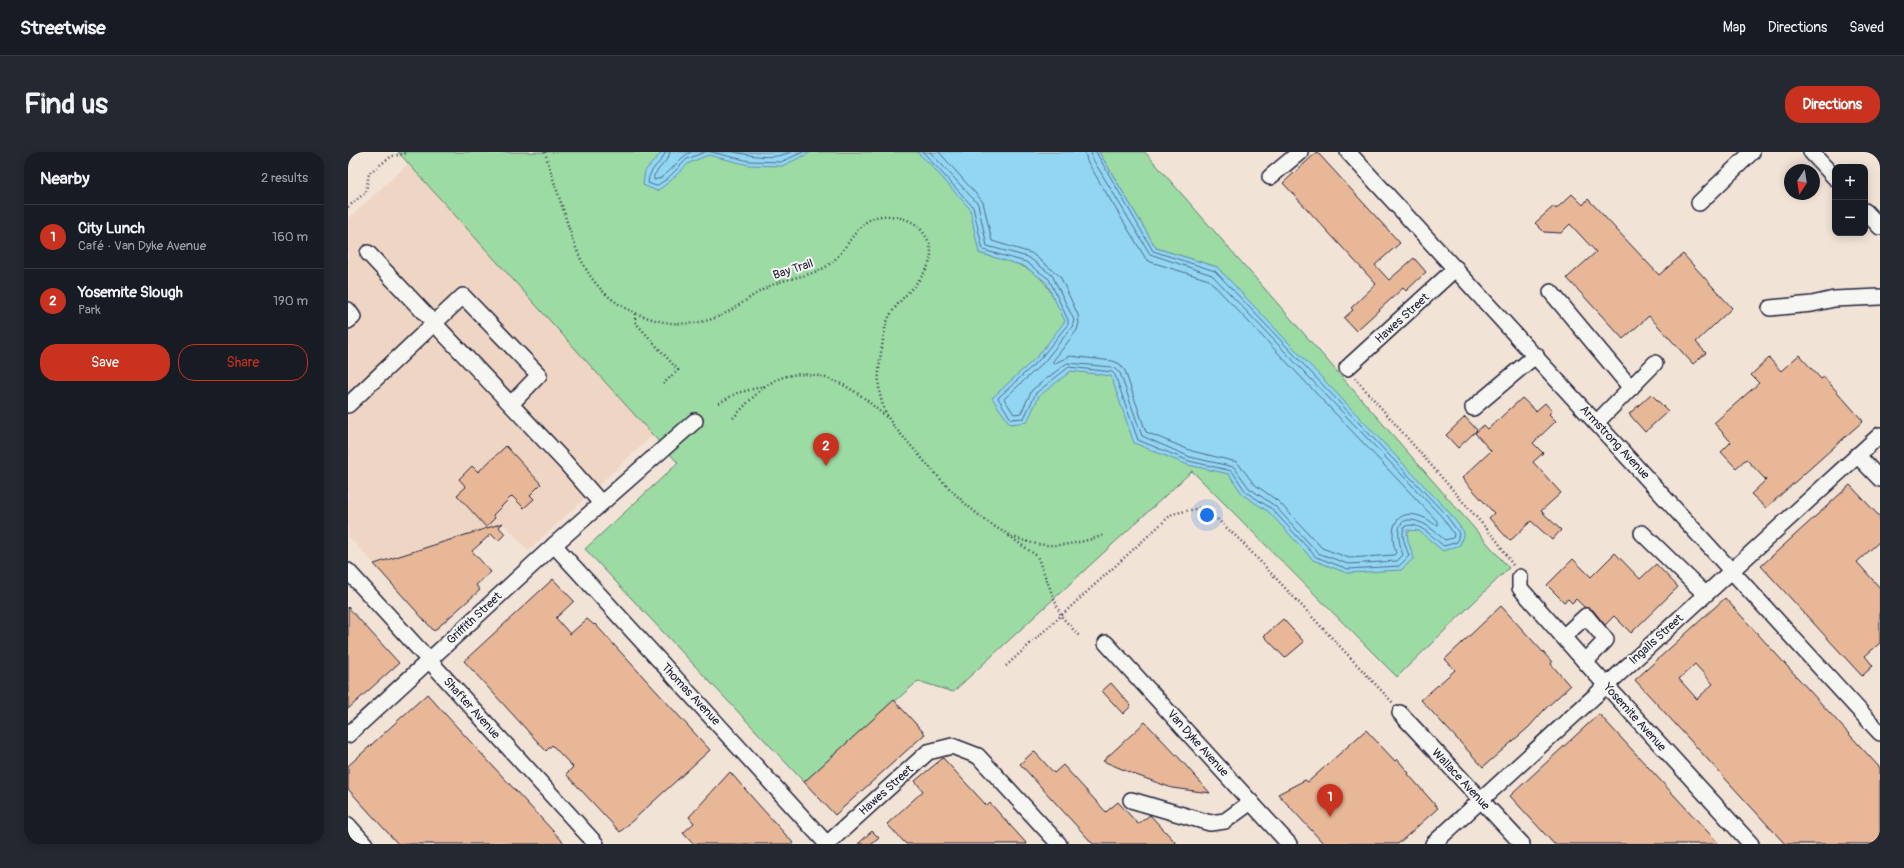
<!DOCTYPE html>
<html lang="en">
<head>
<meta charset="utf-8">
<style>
	body { margin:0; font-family:Pangolin,sans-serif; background:#242831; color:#f1f3f6 }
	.controls { position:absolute; right:12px; top:12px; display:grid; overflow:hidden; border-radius:8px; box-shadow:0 2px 10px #0003 }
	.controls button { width:36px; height:36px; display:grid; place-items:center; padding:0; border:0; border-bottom:1px solid #363941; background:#171b24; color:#f1f3f6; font:20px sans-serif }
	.compass { position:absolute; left:1436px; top:12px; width:36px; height:36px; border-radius:50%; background:#171b24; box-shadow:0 2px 10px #0003; rotate:192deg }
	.you { position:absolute; left:859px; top:363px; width:14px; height:14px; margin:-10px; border:3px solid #fff; border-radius:50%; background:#1a73e8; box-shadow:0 0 0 6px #1a73e833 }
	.badge { display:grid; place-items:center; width:26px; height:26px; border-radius:50%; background:#c8321e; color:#fff; font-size:13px; font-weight:700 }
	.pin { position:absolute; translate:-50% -33px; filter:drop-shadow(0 1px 2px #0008) }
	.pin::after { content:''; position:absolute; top:21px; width:14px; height:12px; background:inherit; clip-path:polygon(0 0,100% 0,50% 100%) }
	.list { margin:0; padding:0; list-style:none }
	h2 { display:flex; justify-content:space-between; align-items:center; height:52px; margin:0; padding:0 16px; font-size:17px }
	h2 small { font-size:13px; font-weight:400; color:#9ea1a6 }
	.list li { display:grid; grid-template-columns:26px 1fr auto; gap:12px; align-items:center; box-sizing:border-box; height:64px; padding:0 16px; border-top:1px solid #363941 }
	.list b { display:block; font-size:15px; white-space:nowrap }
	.list p { margin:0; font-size:13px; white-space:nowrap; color:#9ea1a6 }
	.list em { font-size:13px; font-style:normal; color:#9ea1a6 }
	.actions { display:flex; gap:8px; padding:12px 16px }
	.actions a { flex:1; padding:9px 0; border:1px solid #c8321e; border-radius:16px; text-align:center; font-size:14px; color:#c8321e }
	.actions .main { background:#c8321e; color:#fff }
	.map { position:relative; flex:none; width:1532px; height:692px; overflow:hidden; border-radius:16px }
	header { display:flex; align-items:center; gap:24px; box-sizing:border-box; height:56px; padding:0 20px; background:#171b24; border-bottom:1px solid #363941 }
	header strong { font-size:19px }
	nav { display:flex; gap:22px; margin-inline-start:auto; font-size:14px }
	.intro { display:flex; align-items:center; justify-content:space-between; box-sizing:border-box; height:96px; padding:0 24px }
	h1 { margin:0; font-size:28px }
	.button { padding:10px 18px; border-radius:16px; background:#c8321e; color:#fff; font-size:14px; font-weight:700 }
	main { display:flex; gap:24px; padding:0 24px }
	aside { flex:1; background:#171b24; border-radius:16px; box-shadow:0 2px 10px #0003 }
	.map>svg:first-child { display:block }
</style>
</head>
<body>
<header>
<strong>Streetwise</strong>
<nav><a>Map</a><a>Directions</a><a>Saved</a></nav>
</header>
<div class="intro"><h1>Find us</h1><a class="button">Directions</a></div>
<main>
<aside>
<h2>Nearby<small>2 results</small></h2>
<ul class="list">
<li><span class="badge">1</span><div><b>City Lunch</b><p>Café · Van Dyke Avenue</p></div><em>160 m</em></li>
<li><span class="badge">2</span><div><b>Yosemite Slough</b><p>Park</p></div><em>190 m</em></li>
</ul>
<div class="actions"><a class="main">Save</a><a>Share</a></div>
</aside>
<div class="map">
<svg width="1532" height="692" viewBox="0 0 1532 692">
	<rect width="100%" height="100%" fill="#f2e3d7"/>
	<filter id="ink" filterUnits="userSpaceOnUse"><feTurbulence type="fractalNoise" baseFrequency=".025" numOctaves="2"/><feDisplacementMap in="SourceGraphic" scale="8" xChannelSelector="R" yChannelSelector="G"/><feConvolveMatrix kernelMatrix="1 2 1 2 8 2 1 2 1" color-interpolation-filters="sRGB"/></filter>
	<g filter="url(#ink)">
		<!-- built -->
		<polygon fill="#efd6c4" points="61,11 305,283 180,399 157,373 25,411 0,384 0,67"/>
		<!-- green -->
		<path fill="#9cdba4" stroke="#5f7e70" d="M 50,0 L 585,0 L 630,49 L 631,101 C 661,109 690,113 704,143 L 1052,390 L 1083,355 L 869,115 L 808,96 L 751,0 L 797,0 L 1161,416 L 1049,525 L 844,319 L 605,540 L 570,529 L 456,630 L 237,397 L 330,311 Z"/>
		<!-- water -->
		<g fill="#92d6f4" stroke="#658eaa">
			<polygon points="314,0 464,0 434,14 401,13 360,3 341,11 321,30 309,39 295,33 297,19"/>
			<polygon points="569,0 751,0 808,96 869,115 1100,359 1116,380 1112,393 1095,399 1071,379 1059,378 1060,389 1066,406 1053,418 999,421 965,408 921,360 895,343 881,322 840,313 786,291 763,224 723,219 691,244 679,270 662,272 644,246 690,204 717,169 698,130 676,114 631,101 622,57 583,13"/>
		</g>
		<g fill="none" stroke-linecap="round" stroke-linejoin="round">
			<!-- shore -->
			<g stroke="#4f6a85" stroke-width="1">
				<path d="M 317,0 C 315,12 301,14 300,31 L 308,34 L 319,27 L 339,7 L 357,0"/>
				<path d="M 322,0 L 320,6 L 306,23 L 306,28 C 321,26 329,6 343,0"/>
				<polyline points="363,0 401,9 433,10 455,0"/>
				<path d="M 386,0 C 405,4 425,8 443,0"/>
				<path d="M 575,0 L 625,55 L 635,98 L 678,110 L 701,127 L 720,168 L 720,172 L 692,207 L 650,246 L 663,267 L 676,266 L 688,241 L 721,215 L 764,220 L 767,223 L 790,288 L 841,309 L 884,319 L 898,340 L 924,357 L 968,405 L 1000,417 L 1051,414 L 1061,404 C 1058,395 1053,385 1056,375 C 1070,367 1086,387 1096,394 L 1109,390 L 1111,381 L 1097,362 L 867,119 L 805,99 L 748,0"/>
				<path d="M 582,0 L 630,52 L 639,94 L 680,105 L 704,123 L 726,168 L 724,175 L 696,210 L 656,247 L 666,262 L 673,261 L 684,238 L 719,211 L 764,215 L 772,221 L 794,284 L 842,305 L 886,315 L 901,336 L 927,354 L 970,401 L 1000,412 L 1049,409 L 1055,403 C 1049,385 1045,359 1074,371 C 1082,374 1090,383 1097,388 L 1105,386 L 1106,382 L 1094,365 L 864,123 L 802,102 L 744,6 L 743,0"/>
				<path d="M 591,0 L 635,50 L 644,89 L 683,101 L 712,124 L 730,163 L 731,171 L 729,178 L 705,209 L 705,212 L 722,204 L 765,209 L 772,212 L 777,219 L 798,280 L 844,299 L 889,310 L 906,332 L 931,350 L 974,396 L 1001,406 L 1046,403 L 1048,401 C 1040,377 1047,353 1077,366 C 1082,368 1085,373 1090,373 L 1089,369 L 861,128 L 803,110 L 798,107 L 739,9 L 737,0"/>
			</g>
		</g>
		<!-- building -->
		<g fill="#e7b798" stroke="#22223b" fill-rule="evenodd">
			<polygon points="969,0 1052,91 1027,113 1041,128 1066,106 1078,120 1058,139 1055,136 1008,179 996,166 1005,158 1003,156 1028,132 935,31"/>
			<polygon points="1224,42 1235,53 1240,47 1311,123 1335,102 1384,156 1348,190 1358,201 1345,212 1301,164 1275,187 1219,126 1248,100 1222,72 1213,81 1196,80 1187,71 1206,54 1208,57"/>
			<polygon points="1451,203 1473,227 1476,225 1515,269 1418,356 1403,342 1418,328 1398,307 1388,316 1373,300 1383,290 1366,271 1411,231 1403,223 1421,206 1433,219"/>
			<polygon points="1303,242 1320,259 1297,280 1281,262"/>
			<polygon points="1174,246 1188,259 1197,251 1204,259 1201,262 1208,269 1185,291 1195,301 1185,310 1213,341 1193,359 1213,378 1204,388 1183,369 1162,389 1141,366 1146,361 1114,326 1143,299 1127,281 1136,273 1140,277"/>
			<polygon points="1117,265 1129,278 1110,296 1098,283"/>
			<polygon points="158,294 193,332 182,343 186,347 176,356 164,344 145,363 147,366 138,375 109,343 118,335 111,327 124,314 130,320"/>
			<polygon points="1502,333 1532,365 1532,389 1509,410 1532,436 1532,491 1517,504 1525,514 1514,524 1413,414"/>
			<polygon points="155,371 151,375 157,382 150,389 143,382 124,399 143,420 128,433 132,438 86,479 26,412"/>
			<polygon points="1267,401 1292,427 1308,412 1330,435 1283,481 1266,464 1257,473 1245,458 1236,455 1228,447 1224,451 1220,447 1216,450 1199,433 1225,407 1243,425"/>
			<polygon points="205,427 226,449 208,466 222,482 239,467 246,473 247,472 362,598 272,680 218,622 225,615 204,593 198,599 116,509"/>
			<path d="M 1377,446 L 1532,616 L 1532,692 L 1437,692 L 1287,528 ZM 1347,512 L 1365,532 L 1349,547 L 1331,527 Z"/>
			<polygon points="1153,454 1204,510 1203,512 1222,534 1197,557 1181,575 1135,615 1073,548 1107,518 1097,507"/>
			<polygon points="0,455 51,511 0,557"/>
			<polygon points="935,467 956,490 937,506 916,484"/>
			<polygon points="763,531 783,554 775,562 754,539"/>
			<polygon points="79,542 130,598 217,692 50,692 0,637 0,614"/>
			<polygon points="546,548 577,582 487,663 456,630"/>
			<polygon points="1251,562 1313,629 1371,692 1206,692 1162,644"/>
			<polygon points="797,570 832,607 862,641 824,636 788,623 755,609"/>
			<polygon points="1018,578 1047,609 1049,607 1061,621 1060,622 1090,656 1050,692 976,692 930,642 957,628 960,630"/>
			<polygon points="686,599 706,621 715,613 758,660 770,650 790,672 802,663 829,692 745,692 672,612"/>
			<polygon points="595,606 639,654 642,651 679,692 558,692 539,672 575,639 567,629"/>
			<polygon points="382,620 410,652 446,692 345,692 335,681 346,671 341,665"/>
			<polygon points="524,679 531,686 524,692 510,692"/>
		</g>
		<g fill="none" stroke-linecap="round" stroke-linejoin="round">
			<defs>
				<g id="minor">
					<polyline points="1000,0 1532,581"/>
					<polyline points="1463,0 1487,26"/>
					<polyline points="922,25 952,0"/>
					<polyline points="1351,51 1404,0"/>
					<polyline points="1517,59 1532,75"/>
					<polyline points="20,101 217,310 253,351"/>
					<polyline points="1203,140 1283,236"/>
					<polyline points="1422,156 1464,152 1486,147 1532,145"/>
					<polyline points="0,158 5,165 0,169"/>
					<polyline points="999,216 1108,116"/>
					<polyline points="0,253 115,144 191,223 163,252"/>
					<polyline points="1125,256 1188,203"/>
					<polyline points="1249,270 1307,211"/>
					<polyline points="1509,303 1532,327"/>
					<polyline points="1294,381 1357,442"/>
					<polyline points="206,393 479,692"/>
					<polyline points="0,419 248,692"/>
					<polyline points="1172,425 1172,436 1246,520 1403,692"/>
					<polyline points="1215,485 1238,464 1258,488 1237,510"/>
					<polyline points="758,491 941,692"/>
					<polyline points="1052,561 1174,692"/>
					<polyline points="0,583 206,393 347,269"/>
					<polyline points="783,648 862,671 877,669 903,650"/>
					<polyline points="0,673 17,692"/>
					<polyline points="479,692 580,600 604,594 630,604 711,692"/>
					<polyline points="1085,692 1532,283"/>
				</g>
			</defs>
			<!-- minor casing -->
			<use href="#minor" stroke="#22223b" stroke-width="18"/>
			<!-- path -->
			<g stroke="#22223b" stroke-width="2.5" stroke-dasharray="1 3" stroke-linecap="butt">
				<path d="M 197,0 C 202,19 209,38 215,57 C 231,111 245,149 304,167 C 322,173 346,173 364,167 C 388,159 405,140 429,131 C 444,125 462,124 476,116 C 505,99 507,56 548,65 C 558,67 568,70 574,79 C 606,119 543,141 537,177 C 534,194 528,224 532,241 C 533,249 536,258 540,265 C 544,273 552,281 558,288 C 582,316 613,352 643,372 C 657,382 673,389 689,392 C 713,396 734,390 757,383"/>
				<polyline points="0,55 18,40 21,21 44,4 56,2 59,0"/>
				<polyline points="287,162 287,170 330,218 315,232"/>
				<polyline points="1007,226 1150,390 1166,415"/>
				<polyline points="371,251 389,241 417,234"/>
				<path d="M 385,266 C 396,255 406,243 418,234 C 446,213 482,223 509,241 C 520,248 529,258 540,266"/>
				<polyline points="661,384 689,404 713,464 732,485"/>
				<polyline points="658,514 824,362 856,355 892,388 1045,551"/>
			</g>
			<!-- minor -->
			<use href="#minor" stroke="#f6f6f2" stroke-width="15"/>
		</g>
	</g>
	<g text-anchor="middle" stroke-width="4" stroke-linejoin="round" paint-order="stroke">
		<!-- street labels -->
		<g font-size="12" fill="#22223b" stroke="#f6f6f2">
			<text transform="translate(445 117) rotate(-18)" y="4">Bay Trail</text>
			<text transform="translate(1054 166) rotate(-42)" y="4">Hawes Street</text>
			<text transform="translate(1267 290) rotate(47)" y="4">Armstrong Avenue</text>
			<text transform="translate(126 466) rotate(-43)" y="4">Griffith Street</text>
			<text transform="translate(1308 487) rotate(-42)" y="4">Ingalls Street</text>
			<text transform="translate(343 542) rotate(47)" y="4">Thomas Avenue</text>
			<text transform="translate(124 556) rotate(48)" y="4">Shafter Avenue</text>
			<text transform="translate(1287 565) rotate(48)" y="4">Yosemite Avenue</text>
			<text transform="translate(850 591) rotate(48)" y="4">Van Dyke Avenue</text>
			<text transform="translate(1113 627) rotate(47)" y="4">Wallace Avenue</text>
			<text transform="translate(538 638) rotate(-42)" y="4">Hawes Street</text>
		</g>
	</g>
</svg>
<div class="controls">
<button>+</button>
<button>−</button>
</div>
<svg class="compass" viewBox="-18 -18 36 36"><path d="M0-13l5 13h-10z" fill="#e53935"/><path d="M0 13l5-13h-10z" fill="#9ea1a6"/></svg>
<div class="you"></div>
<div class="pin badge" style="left:982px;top:665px">1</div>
<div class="pin badge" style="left:478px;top:314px">2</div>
</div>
</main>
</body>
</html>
